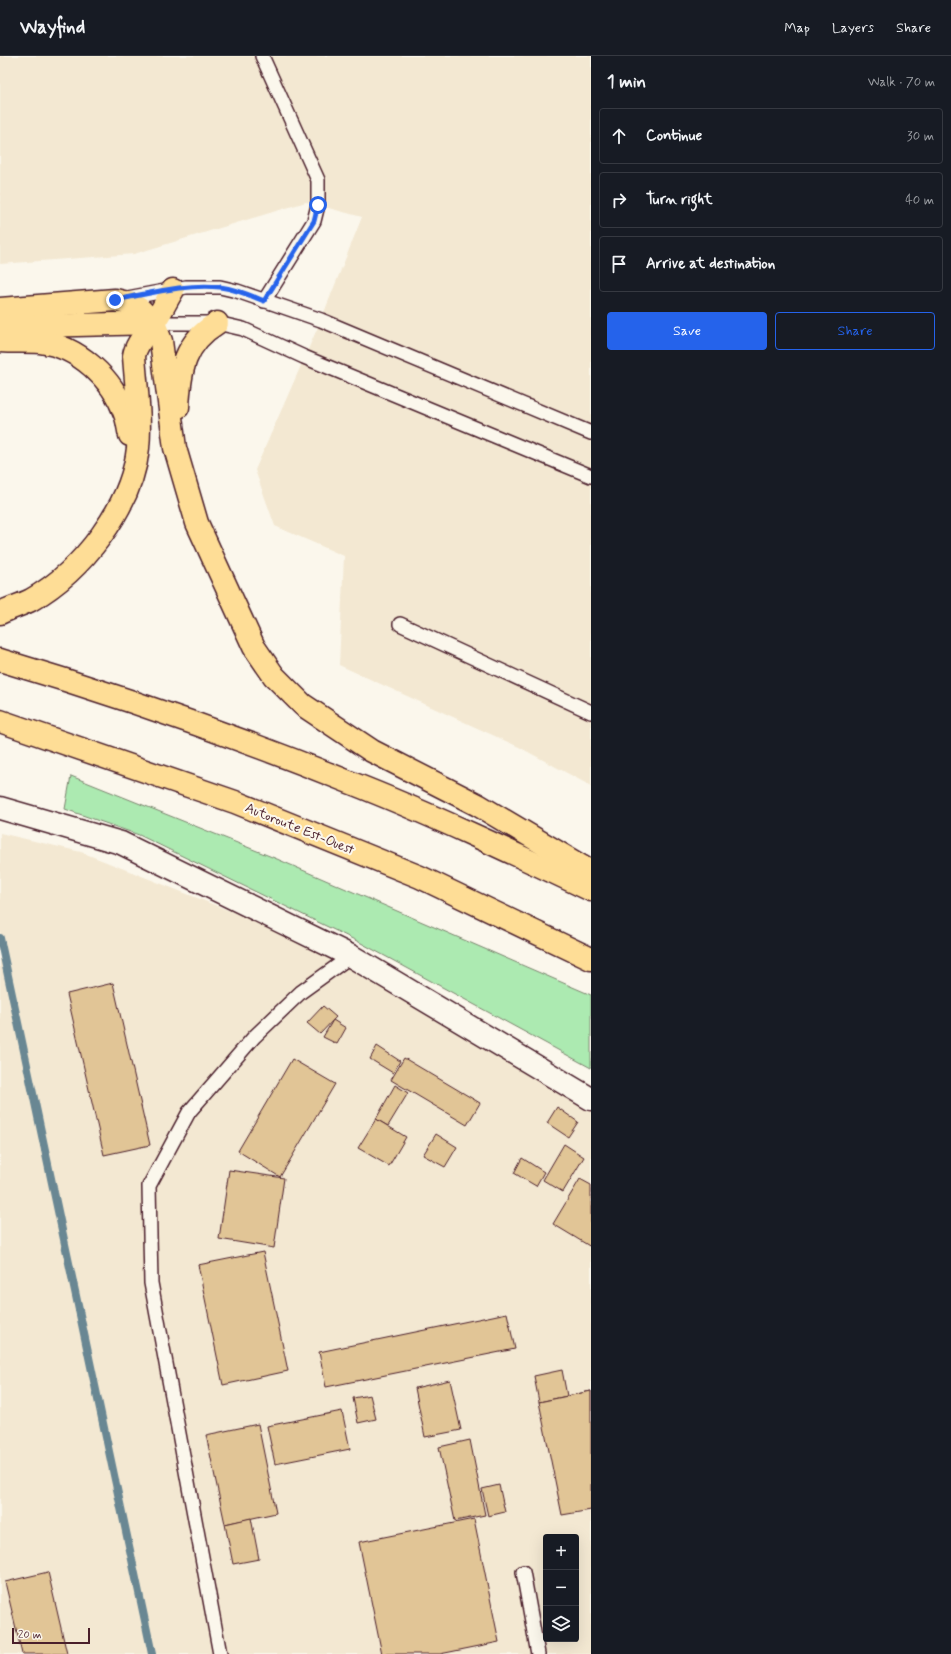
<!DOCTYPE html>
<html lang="en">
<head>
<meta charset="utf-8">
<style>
	body { margin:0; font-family:Mynerve,sans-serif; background:#242831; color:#f1f3f6 }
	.controls { position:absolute; right:12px; bottom:12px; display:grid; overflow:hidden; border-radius:4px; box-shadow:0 4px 16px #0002 }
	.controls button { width:36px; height:36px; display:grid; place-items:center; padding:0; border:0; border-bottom:1px solid #363941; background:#171b24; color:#f1f3f6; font:20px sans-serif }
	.scale { position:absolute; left:12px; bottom:10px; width:78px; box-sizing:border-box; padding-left:4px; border:2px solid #4a1f2b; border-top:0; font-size:11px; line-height:14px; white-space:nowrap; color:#4a1f2b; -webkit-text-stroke:3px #fbf7ec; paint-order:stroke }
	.stop { position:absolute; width:12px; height:12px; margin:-9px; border:3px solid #2563eb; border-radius:50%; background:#fff }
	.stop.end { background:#2563eb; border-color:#fff; box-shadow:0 1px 4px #0008 }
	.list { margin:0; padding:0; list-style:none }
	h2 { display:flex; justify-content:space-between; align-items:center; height:52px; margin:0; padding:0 16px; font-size:17px }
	h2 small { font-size:13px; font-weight:400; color:#9ea1a6 }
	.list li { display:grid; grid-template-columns:26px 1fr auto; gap:12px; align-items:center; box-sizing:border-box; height:56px; margin:0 8px 8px; padding:0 8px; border:1px solid #363941; border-radius:4px }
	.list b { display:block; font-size:15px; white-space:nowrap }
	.list em { font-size:13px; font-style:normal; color:#9ea1a6 }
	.actions { display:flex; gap:8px; padding:12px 16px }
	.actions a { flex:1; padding:9px 0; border:1px solid #2563eb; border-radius:4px; text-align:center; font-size:14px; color:#2563eb }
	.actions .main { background:#2563eb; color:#fff }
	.icon { flex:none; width:22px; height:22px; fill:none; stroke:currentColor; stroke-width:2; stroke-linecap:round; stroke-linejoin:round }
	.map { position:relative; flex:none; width:591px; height:1598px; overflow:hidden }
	header { display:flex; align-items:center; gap:24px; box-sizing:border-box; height:56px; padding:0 20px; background:#171b24; border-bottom:1px solid #363941 }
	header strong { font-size:19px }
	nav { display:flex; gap:22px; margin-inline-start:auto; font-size:14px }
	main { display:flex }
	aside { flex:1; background:#171b24 }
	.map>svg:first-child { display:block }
</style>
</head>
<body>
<header>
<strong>Wayfind</strong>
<nav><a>Map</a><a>Layers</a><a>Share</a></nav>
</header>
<main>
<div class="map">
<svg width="591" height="1598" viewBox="0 0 591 1598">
	<rect width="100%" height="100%" fill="#fbf7ec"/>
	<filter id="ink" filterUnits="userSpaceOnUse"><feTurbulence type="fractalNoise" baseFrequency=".025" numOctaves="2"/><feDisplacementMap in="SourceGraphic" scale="8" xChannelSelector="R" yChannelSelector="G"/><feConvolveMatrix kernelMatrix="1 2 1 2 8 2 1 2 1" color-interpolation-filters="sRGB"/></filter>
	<g filter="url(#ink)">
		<!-- built -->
		<g fill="#f3e8d2" fill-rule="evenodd">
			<polygon points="0,0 591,0 591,730 519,691 339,609 344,500 275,470 255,414 321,264 362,161 306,146 134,198 0,208"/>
			<path d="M 0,777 L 81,796 L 296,881 L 591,1053 L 591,1598 L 0,1598 ZM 546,1481 L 576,1481 L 576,1583 L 546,1583 Z"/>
		</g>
		<!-- green -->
		<polygon fill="#aceab1" stroke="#7b846e" points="71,720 277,803 591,939 591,1012 361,887 139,779 65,753"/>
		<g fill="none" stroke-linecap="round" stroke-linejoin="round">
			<!-- stream -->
			<polyline stroke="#698793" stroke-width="8" points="0,882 152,1598"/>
		</g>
		<!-- building -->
		<g fill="#e1c596" stroke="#4a1f2b">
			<polygon points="113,927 150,1089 104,1099 67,938"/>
			<polygon points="323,950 336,961 320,978 307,967"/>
			<polygon points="333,964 346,972 337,988 323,981"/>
			<polygon points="377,990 400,1005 393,1017 370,1003"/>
			<polygon points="404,1002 480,1047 467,1069 391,1024"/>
			<polygon points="292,1003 335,1028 280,1121 238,1095"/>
			<polygon points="395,1029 408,1037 388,1070 376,1063"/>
			<polygon points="557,1051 578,1066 568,1081 547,1067"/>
			<polygon points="376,1063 406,1081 389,1110 358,1092"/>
			<polygon points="436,1078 457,1091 445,1111 423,1099"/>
			<polygon points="564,1088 584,1101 563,1136 543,1124"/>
			<polygon points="522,1102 544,1116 536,1130 514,1117"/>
			<polygon points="229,1114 284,1122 274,1192 219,1183"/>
			<polygon points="580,1123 591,1129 591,1191 553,1168"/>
			<polygon points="263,1196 288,1315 223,1329 198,1209"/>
			<polygon points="507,1257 515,1293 326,1331 319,1296"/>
			<polygon points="562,1314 567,1340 539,1346 534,1320"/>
			<polygon points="450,1324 461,1374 425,1381 415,1332"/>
			<polygon points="591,1335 591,1354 571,1358 567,1340"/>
			<polygon points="591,1335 591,1454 562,1459 539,1346"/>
			<polygon points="370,1339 376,1363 358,1367 353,1342"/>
			<polygon points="342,1355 350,1393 275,1408 267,1370"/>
			<polygon points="258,1368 276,1457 225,1468 206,1379"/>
			<polygon points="470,1384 485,1459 455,1465 439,1391"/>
			<polygon points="499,1429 505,1456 488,1460 482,1433"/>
			<polygon points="251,1462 259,1503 233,1508 225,1468"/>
			<polygon points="474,1463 499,1586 440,1598 382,1598 359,1486"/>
			<polygon points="48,1516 67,1598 22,1598 5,1526"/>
		</g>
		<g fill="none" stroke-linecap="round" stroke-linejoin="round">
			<defs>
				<g id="lane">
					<polyline points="262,0 318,124 318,149 314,165 264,245"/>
					<polyline points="122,243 186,231 220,231 237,235 321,264 591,377"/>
					<polyline points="154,267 217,267 243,273 304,301 591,420"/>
					<polyline points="400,568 591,656"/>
					<polyline points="523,1516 538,1598"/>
					<polyline points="220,1598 151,1227 149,1130 189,1056 254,981 301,936 351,900"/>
				</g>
				<polyline id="secondary" points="0,752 121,787 351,900 591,1043"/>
				<g id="highway">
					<polyline points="0,253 115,244 132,248 141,254 154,267 161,285 175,392 197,467 254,591 274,620 303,649 372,695 478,749 591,816"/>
					<polyline points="0,271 154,267"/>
					<path d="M 0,285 C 13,286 27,285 40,286 C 78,290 113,323 125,358 C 128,365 128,373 130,379"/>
					<path d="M 178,351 C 180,314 184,287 217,267"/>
					<path d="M 0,557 C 10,552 21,549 31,544 C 82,515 132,451 138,392 C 141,362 136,330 134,300 C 136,287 146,278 153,268 C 161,257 166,245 173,234"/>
					<path d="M 0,604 C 118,639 235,680 349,726 C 431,758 511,796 591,834"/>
					<polyline points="0,665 235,746 420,821 591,903"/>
				</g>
			</defs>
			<!-- lane casing -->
			<use href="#lane" stroke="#4a1f2b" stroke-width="16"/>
			<!-- secondary casing -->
			<use href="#secondary" stroke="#4a1f2b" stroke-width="25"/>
			<!-- highway casing -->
			<use href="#highway" stroke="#4a1f2b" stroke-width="25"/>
			<!-- lane -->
			<use href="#lane" stroke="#fbf7ec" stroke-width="13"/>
			<!-- secondary -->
			<use href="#secondary" stroke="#fbf7ec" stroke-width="22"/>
			<!-- highway -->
			<use href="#highway" stroke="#fedd96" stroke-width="22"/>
		</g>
	</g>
	<g fill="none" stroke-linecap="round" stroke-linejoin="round" filter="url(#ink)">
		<!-- route -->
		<path stroke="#2563eb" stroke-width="5" d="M 115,244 C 148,238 186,227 220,231 C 235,233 250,239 264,245 L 314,165 L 318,149"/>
	</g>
	<g text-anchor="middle" stroke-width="4" stroke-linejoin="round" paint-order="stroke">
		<!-- street labels -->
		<g font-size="14" fill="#4a1f2b" stroke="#fbf7ec">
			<text transform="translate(300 772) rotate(22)" y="5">Autoroute Est-Ouest</text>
		</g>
	</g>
</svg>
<div class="controls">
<button>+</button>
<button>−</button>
<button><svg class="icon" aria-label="layers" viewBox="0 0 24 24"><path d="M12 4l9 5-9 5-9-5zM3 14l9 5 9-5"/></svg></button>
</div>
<div class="scale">20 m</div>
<div class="stop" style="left:318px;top:149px"></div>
<div class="stop end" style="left:115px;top:244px"></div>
</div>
<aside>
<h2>1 min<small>Walk · 70 m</small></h2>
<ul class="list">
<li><svg class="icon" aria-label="ahead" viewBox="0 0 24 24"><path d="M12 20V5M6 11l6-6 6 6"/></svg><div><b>Continue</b></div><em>30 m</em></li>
<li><svg class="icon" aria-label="right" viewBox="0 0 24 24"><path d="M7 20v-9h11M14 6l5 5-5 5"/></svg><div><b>Turn right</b></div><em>40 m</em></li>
<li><svg class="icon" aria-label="arrive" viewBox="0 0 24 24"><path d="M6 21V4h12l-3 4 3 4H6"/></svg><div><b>Arrive at destination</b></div></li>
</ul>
<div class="actions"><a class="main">Save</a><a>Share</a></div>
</aside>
</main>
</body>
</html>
